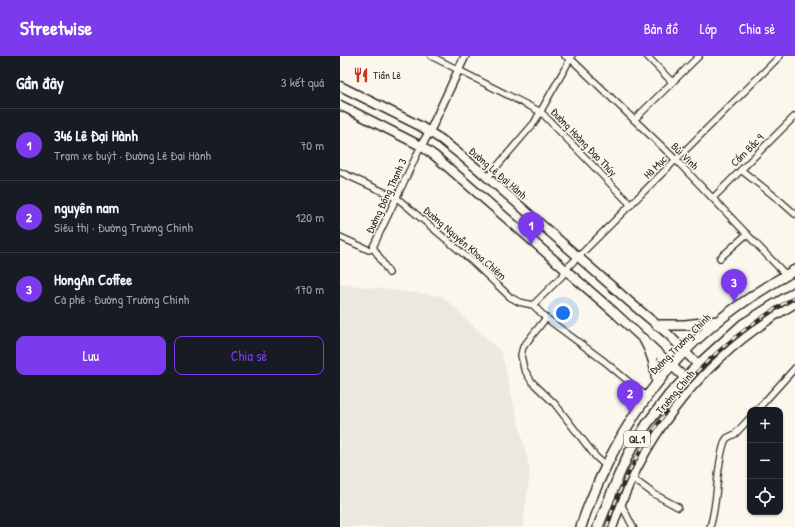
<!DOCTYPE html>
<html lang="vi">
<head>
<meta charset="utf-8">
<style>
	body { margin:0; font-family:"Patrick Hand",sans-serif; background:#242831; color:#f1f3f6 }
	.controls { position:absolute; right:12px; bottom:12px; display:grid; overflow:hidden; border-radius:8px; box-shadow:0 1px 3px #0004 }
	.controls button { width:36px; height:36px; display:grid; place-items:center; padding:0; border:0; border-bottom:1px solid #363941; background:#171b24; color:#f1f3f6; font:20px sans-serif }
	.you { position:absolute; left:223px; top:257px; width:14px; height:14px; margin:-10px; border:3px solid #fff; border-radius:50%; background:#1a73e8; box-shadow:0 0 0 6px #1a73e833 }
	.badge { display:grid; place-items:center; width:26px; height:26px; border-radius:50%; background:#7c3aed; color:#fff; font-size:13px; font-weight:700 }
	.pin { position:absolute; translate:-50% -33px; filter:drop-shadow(0 1px 2px #0008) }
	.pin::after { content:''; position:absolute; top:21px; width:14px; height:12px; background:inherit; clip-path:polygon(0 0,100% 0,50% 100%) }
	.list { margin:0; padding:0; list-style:none }
	h2 { display:flex; justify-content:space-between; align-items:center; height:52px; margin:0; padding:0 16px; font-size:17px }
	h2 small { font-size:13px; font-weight:400; color:#9ea1a6 }
	.list li { display:grid; grid-template-columns:26px 1fr auto; gap:12px; align-items:center; box-sizing:border-box; height:72px; padding:0 16px; border-top:1px solid #363941 }
	.list b { display:block; font-size:15px; white-space:nowrap }
	.list p { margin:0; font-size:13px; white-space:nowrap; color:#9ea1a6 }
	.list em { font-size:13px; font-style:normal; color:#9ea1a6 }
	.actions { display:flex; gap:8px; padding:12px 16px }
	.actions a { flex:1; padding:9px 0; border:1px solid #7c3aed; border-radius:8px; text-align:center; font-size:14px; color:#7c3aed }
	.actions .main { background:#7c3aed; color:#fff }
	.icon { flex:none; width:22px; height:22px; fill:none; stroke:currentColor; stroke-width:2; stroke-linecap:round; stroke-linejoin:round }
	.map { position:relative; flex:none; width:455px; height:471px; overflow:hidden }
	header { display:flex; align-items:center; gap:24px; box-sizing:border-box; height:56px; padding:0 20px; background:#7c3aed; color:#fff }
	header strong { font-size:19px }
	nav { display:flex; gap:22px; margin-inline-start:auto; font-size:14px }
	main { display:flex }
	aside { flex:1; background:#171b24 }
	.map>svg:first-child { display:block }
</style>
</head>
<body>
<header>
<strong>Streetwise</strong>
<nav><a>Bản đồ</a><a>Lớp</a><a>Chia sẻ</a></nav>
</header>
<main>
<aside>
<h2>Gần đây<small>3 kết quả</small></h2>
<ul class="list">
<li><span class="badge">1</span><div><b>346 Lê Đại Hành</b><p>Trạm xe buýt · Đường Lê Đại Hành</p></div><em>70 m</em></li>
<li><span class="badge">2</span><div><b>nguyên nam</b><p>Siêu thị · Đường Trường Chinh</p></div><em>120 m</em></li>
<li><span class="badge">3</span><div><b>HongAn Coffee</b><p>Cà phê · Đường Trường Chinh</p></div><em>170 m</em></li>
</ul>
<div class="actions"><a class="main">Lưu</a><a>Chia sẻ</a></div>
</aside>
<div class="map">
<svg width="455" height="471" viewBox="0 0 455 471">
	<rect width="100%" height="100%" fill="#fbf7ec"/>
	<filter id="ink" filterUnits="userSpaceOnUse"><feTurbulence type="fractalNoise" baseFrequency=".025" numOctaves="2"/><feDisplacementMap in="SourceGraphic" scale="8" xChannelSelector="R" yChannelSelector="G"/><feConvolveMatrix kernelMatrix="1 2 1 2 8 2 1 2 1" color-interpolation-filters="sRGB"/></filter>
	<g filter="url(#ink)">
		<!-- built -->
		<polygon fill="#ebe8de" points="0,228 102,240 161,296 190,414 183,471 0,471"/>
		<g fill="none" stroke-linecap="round" stroke-linejoin="round">
			<defs>
				<g id="minor">
					<polyline points="91,0 201,56 291,149"/>
					<polyline points="225,0 231,3 336,104 446,219"/>
					<polyline points="307,0 332,26"/>
					<polyline points="294,64 359,0"/>
					<polyline points="401,114 438,143 455,158"/>
					<polyline points="0,116 57,142 133,206 170,241 179,246 193,249 206,262 264,305 306,340"/>
					<polyline points="147,122 194,67 232,0"/>
					<polyline points="373,142 455,60"/>
					<polyline points="0,181 29,194 32,193 81,90"/>
					<polyline points="33,191 49,217"/>
					<polyline points="380,202 407,178"/>
					<polyline points="193,249 223,219 226,213 440,0"/>
					<polyline points="206,262 183,291 181,299 184,313 192,326 215,348 256,401 266,410"/>
					<polyline points="417,354 455,312"/>
					<polyline points="292,422 314,438 338,451"/>
					<polyline points="281,448 293,471"/>
					<path d="M 370,471 C 379,443 375,413 385,385 L 387,382 L 395,378 L 410,362"/>
				</g>
				<g id="tertiary">
					<polyline points="81,90 90,75 125,0"/>
					<path d="M 273,471 C 304,376 368,297 455,248"/>
				</g>
				<g id="secondary">
					<polyline points="0,30 80,70 102,84 139,114 292,248 328,278 358,309"/>
					<polyline points="0,49 81,90 95,100 274,256 345,322"/>
				</g>
				<g id="trunk">
					<polyline points="317,269 345,269 378,265"/>
					<path d="M 304,283 C 312,297 316,310 317,327"/>
					<path d="M 241,471 C 246,454 253,439 260,423 C 286,365 323,311 372,270 C 397,249 427,230 455,214"/>
					<polyline points="258,471 279,419 289,397 307,368 329,339 358,309 403,268 455,236"/>
				</g>
			</defs>
			<!-- minor casing -->
			<use href="#minor" stroke="#2b2b2b" stroke-width="8"/>
			<!-- tertiary casing -->
			<use href="#tertiary" stroke="#2b2b2b" stroke-width="10"/>
			<!-- secondary casing -->
			<use href="#secondary" stroke="#2b2b2b" stroke-width="11"/>
			<!-- trunk casing -->
			<use href="#trunk" stroke="#2b2b2b" stroke-width="12"/>
			<!-- minor -->
			<use href="#minor" stroke="#fbf7ec" stroke-width="5.5"/>
			<!-- tertiary -->
			<use href="#tertiary" stroke="#fbf7ec" stroke-width="7"/>
			<!-- secondary -->
			<use href="#secondary" stroke="#fbf7ec" stroke-width="8"/>
			<!-- trunk -->
			<use href="#trunk" stroke="#fbf7ec" stroke-width="9"/>
			<defs>
				<path id="rail" d="M 267,471 C 277,436 293,405 313,375 C 326,356 339,336 354,319 C 383,288 418,262 455,241"/>
			</defs>
			<!-- rail casing -->
			<use href="#rail" stroke="#2b2b2b" stroke-width="3.5"/>
			<!-- rail -->
			<use href="#rail" stroke="#fbf7ec" stroke-width="2" stroke-dasharray="6" stroke-linecap="butt"/>
		</g>
	</g>
	<!-- icons -->
	<defs>
		<symbol id="restaurant-bare" viewBox="-9 -9 18 18"><path d="M-5-6h1v4h1v-4h1v4h1v-4h1v5L-1.5 .5V6h-2V.5L-5-1ZM5-6V6H3V1.5H1.5Q1.5-4 5-6Z" fill="#c8321e" stroke="#fbf7ec" stroke-width="2.5" paint-order="stroke"/></symbol>
	</defs>
	<g fill-rule="evenodd">
		<use href="#restaurant-bare" x="10" y="8" width="22" height="22"/>
	</g>
	<g text-anchor="middle" stroke-width="3" stroke-linejoin="round" paint-order="stroke">
		<!-- shield labels -->
		<rect fill="#fbf7ec" stroke="#696865" stroke-width="1" x="284" y="375" width="26" height="16" rx="3"/>
		<g font-size="10" font-weight="bold" fill="#2b2b2b">
			<text x="297" y="387">QL.1</text>
		</g>
		<!-- poi labels -->
		<g font-size="11" fill="#2b2b2b" stroke="#fbf7ec" text-anchor="start">
			<text x="33" y="23">Tiần Lê</text>
		</g>
		<!-- street labels -->
		<g font-size="11" fill="#2b2b2b" stroke="#fbf7ec">
			<text transform="translate(244 86) rotate(46)" y="4">Đường Hoàng Đạo Thúy</text>
			<text transform="translate(407 94) rotate(-45)" y="4">Cẩm Bắc 9</text>
			<text transform="translate(345 100) rotate(45)" y="4">Bùi Vịnh</text>
			<text transform="translate(315 111) rotate(-45)" y="4">Hà Mục</text>
			<text transform="translate(158 117) rotate(41)" y="4">Đường Lê Đại Hành</text>
			<text transform="translate(46 140) rotate(-65)" y="4">Đường Đông Thạnh 3</text>
			<text transform="translate(125 187) rotate(41)" y="4">Đường Nguyễn Khoa Chiêm</text>
			<text transform="translate(340 288) rotate(-45)" y="4">Đường Trường Chinh</text>
			<text transform="translate(335 336) rotate(-50)" y="4">Trường Chinh</text>
		</g>
	</g>
</svg>
<div class="controls">
<button>+</button>
<button>−</button>
<button><svg class="icon" aria-label="locate" viewBox="0 0 24 24"><circle cx="12" cy="12" r="6"/><path d="M12 2v4M12 18v4M2 12h4M18 12h4"/></svg></button>
</div>
<div class="you"></div>
<div class="pin badge" style="left:191px;top:189px">1</div>
<div class="pin badge" style="left:290px;top:357px">2</div>
<div class="pin badge" style="left:394px;top:246px">3</div>
</div>
</main>
</body>
</html>
